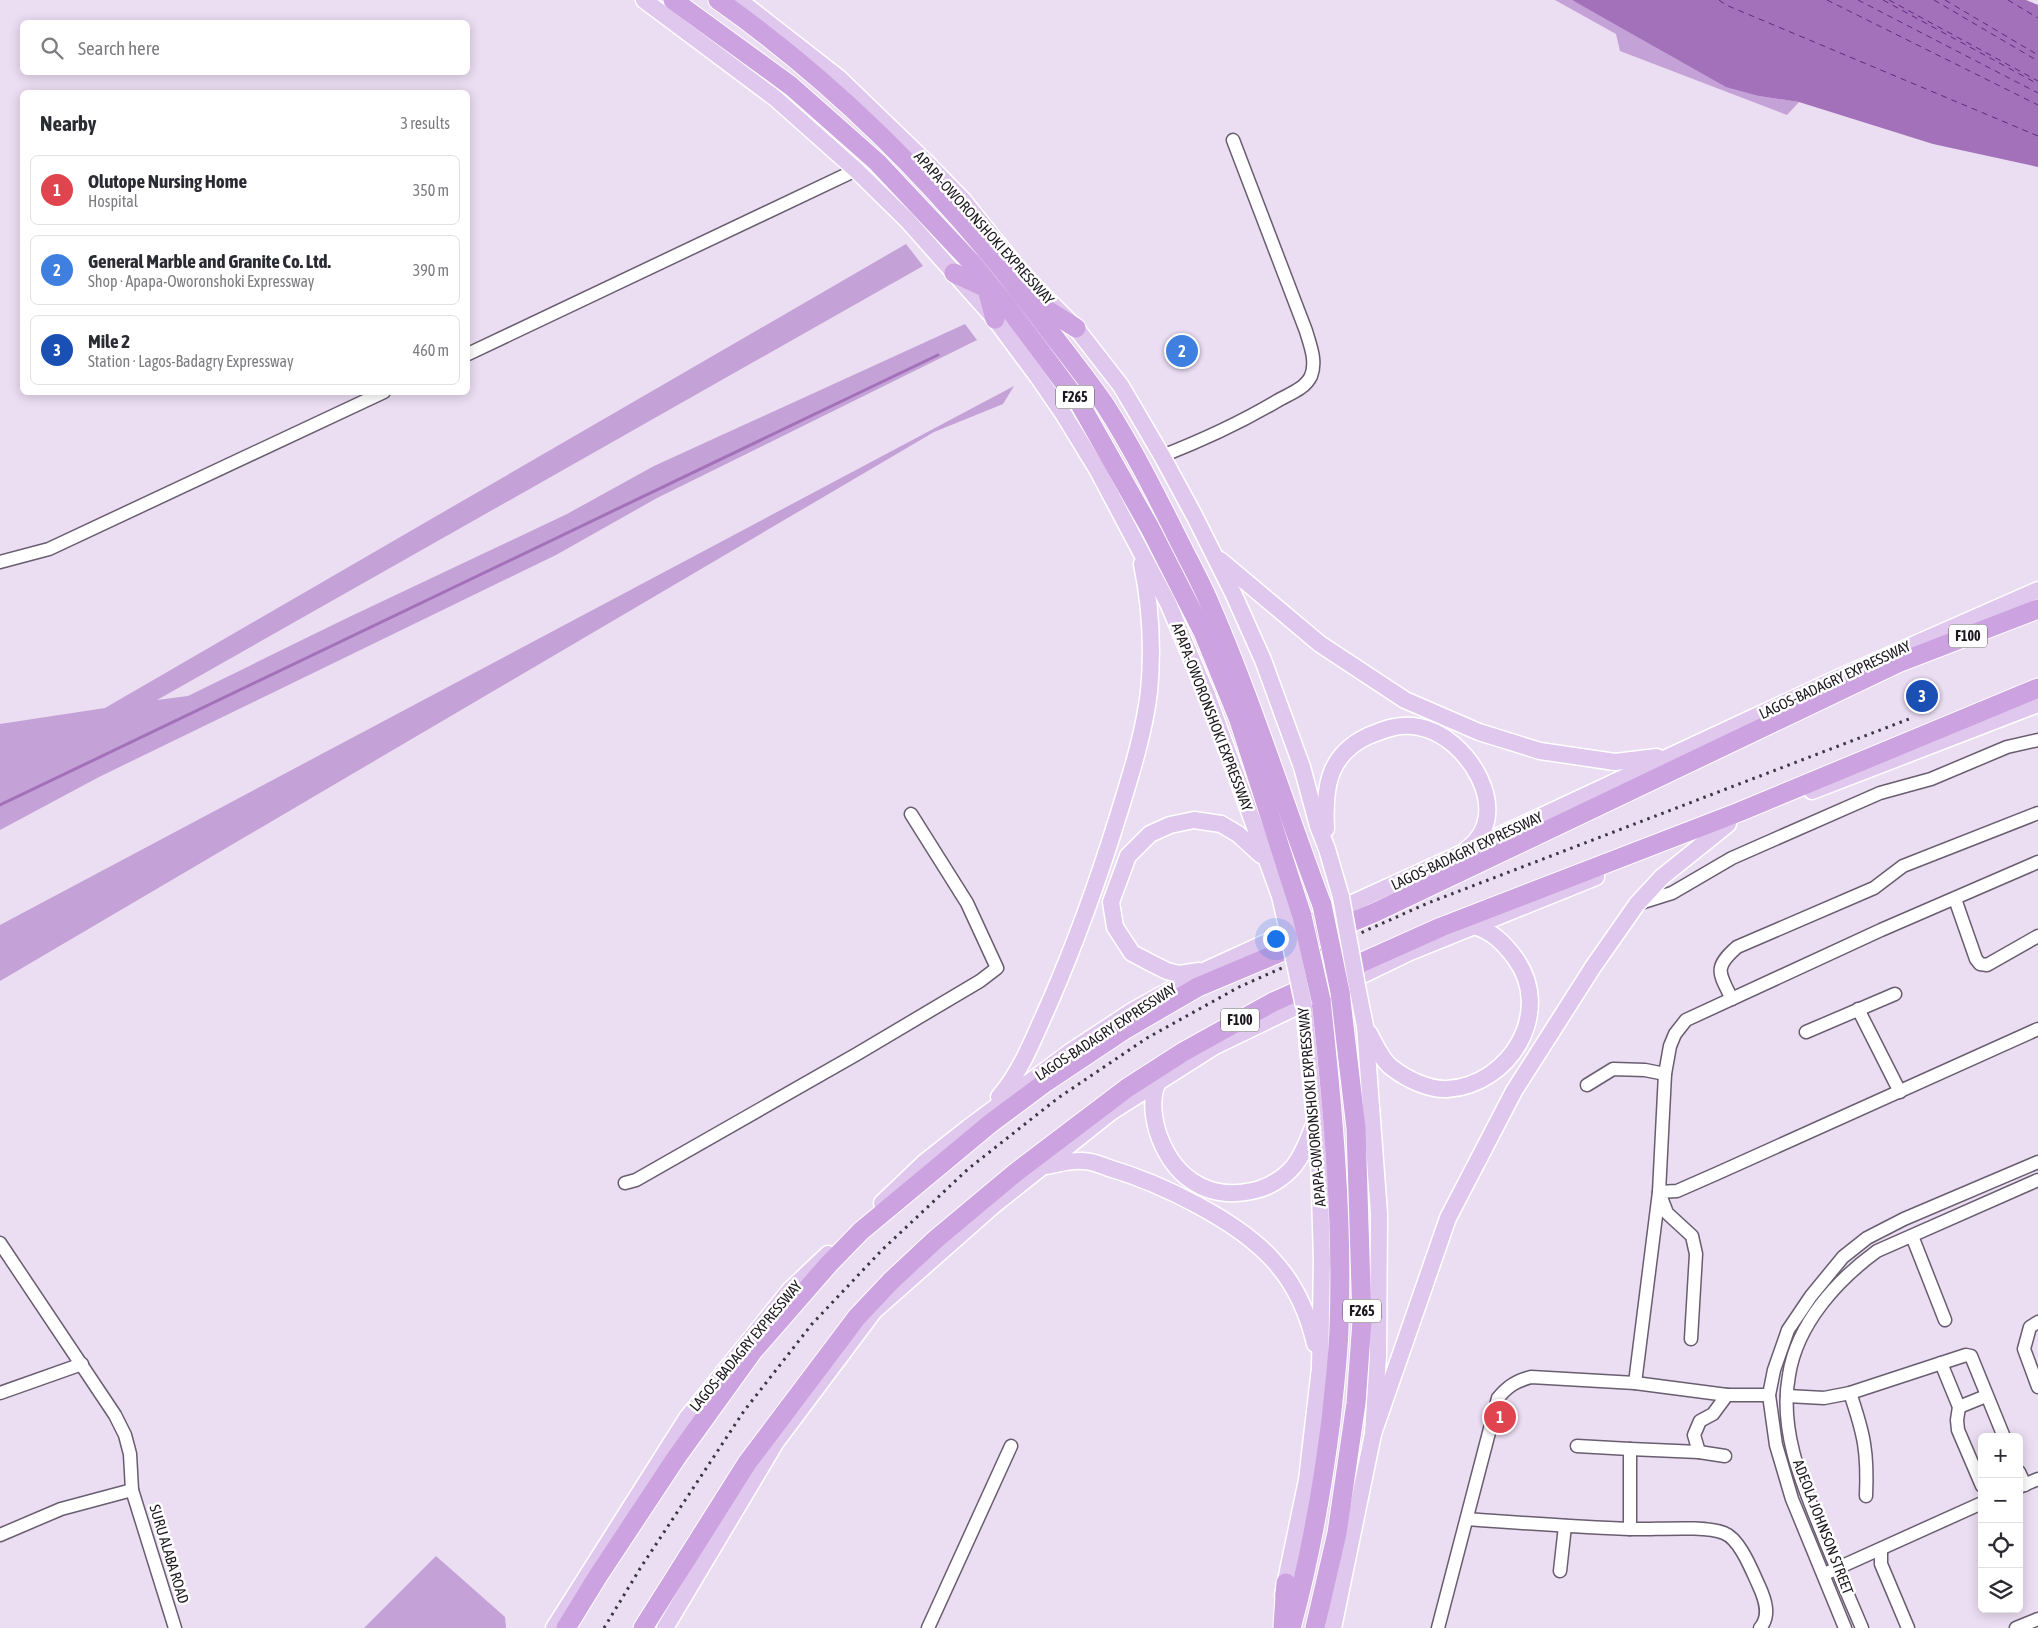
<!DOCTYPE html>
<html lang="en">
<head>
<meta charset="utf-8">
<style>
	body { margin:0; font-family:"Asap Condensed",sans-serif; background:#f7f7f7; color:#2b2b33 }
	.controls { position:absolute; right:15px; bottom:15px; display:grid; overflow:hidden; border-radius:8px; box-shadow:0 2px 12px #0003 }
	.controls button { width:45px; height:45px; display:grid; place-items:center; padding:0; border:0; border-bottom:1px solid #e1e1e2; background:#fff; color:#2b2b33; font:25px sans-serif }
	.you { position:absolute; left:1275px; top:938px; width:18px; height:18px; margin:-12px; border:4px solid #fff; border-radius:50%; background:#1a73e8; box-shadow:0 0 0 8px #1a73e833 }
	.badge { display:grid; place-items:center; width:32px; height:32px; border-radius:50%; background:#3e7400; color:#fff; font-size:16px; font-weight:700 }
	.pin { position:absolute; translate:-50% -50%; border:2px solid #fff; box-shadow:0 1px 5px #0006 }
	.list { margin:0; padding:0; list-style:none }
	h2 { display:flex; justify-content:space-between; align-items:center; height:65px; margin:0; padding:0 20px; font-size:21px }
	h2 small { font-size:16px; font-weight:400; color:#7c7c81 }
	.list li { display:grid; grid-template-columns:32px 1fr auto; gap:15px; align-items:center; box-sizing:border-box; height:70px; margin:0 10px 10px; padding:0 10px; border:1px solid #e1e1e2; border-radius:8px }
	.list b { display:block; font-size:19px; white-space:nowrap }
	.list p { margin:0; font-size:16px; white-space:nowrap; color:#7c7c81 }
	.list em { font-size:16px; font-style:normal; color:#7c7c81 }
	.icon { flex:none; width:28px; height:28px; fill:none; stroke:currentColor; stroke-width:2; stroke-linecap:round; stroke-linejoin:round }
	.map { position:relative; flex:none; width:2038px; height:1628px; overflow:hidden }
	.search { position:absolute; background:#fff; box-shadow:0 2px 12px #0003; left:20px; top:20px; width:450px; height:55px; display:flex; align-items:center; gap:12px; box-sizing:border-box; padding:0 18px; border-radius:8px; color:#7c7c81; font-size:19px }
	.panel { position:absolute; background:#fff; box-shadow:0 2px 12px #0003; left:20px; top:90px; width:450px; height:305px; border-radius:8px }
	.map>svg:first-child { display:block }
</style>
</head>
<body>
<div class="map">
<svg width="2038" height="1628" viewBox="0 0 2038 1628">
	<rect width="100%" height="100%" fill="#ebddf2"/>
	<!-- green -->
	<g fill="#c4a1d6">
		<polygon points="1555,0 1572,0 1759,96 1799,102 1787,115 1620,51 1616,34"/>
		<polygon points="906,244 923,266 157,700 188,696 347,618 567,514 654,466 965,324 977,340 657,498 556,555 99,777 0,830 0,724 105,708"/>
		<polygon points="1014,386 1003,404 934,432 0,981 0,925"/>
		<polygon points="436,1556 505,1617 506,1628 364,1628"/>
	</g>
	<!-- water -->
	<polygon fill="#a271ba" points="1572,0 2026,0 2038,5 2038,167 1933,144 1799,102 1759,96 1726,87"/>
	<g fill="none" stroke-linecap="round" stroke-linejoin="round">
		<!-- stream -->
		<polyline stroke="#a271ba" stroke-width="3" points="0,805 938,355"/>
		<!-- ferry -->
		<g stroke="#65277f" stroke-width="1" stroke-dasharray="6 5" stroke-linecap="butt">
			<polyline points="1719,0 1726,5 2038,136"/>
			<polyline points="1827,0 2038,105"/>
			<polyline points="1858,0 2038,93"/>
			<polyline points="1883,0 2038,84"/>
			<polyline points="1889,0 2038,81"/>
			<polyline points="1934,0 2038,61"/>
			<polyline points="1945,0 2038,55"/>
			<polyline points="2008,0 2038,18"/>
		</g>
		<defs>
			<g id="minor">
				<polyline points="468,354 856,170"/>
				<path d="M 1162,456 C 1203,440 1240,423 1277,401 C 1289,394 1305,389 1311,376 C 1317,361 1310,345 1306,331 L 1233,140"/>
				<polyline points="0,562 49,549 384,392"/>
				<polyline points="1955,899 1976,959 1980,964 1987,965 2038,936"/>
				<polyline points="1637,904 1672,893 1732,858 1880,793 1931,779 2007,747 2038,740"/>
				<path d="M 1732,999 C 1719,973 1713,968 1737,947 L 1874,888 L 1903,866 L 2038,813"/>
				<polyline points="1858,1009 1900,1092"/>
				<polyline points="1806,1032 1895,994"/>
				<polyline points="1587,1085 1613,1069 1645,1070 1665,1074"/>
				<polyline points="625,1183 636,1180 857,1054 980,981 997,968 967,903 911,814"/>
				<polyline points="1912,1236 1945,1320"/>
				<polyline points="0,1243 115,1415 125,1435 130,1454 132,1490 175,1628"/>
				<polyline points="2038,1322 2030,1327 2024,1349 2038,1387"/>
				<polyline points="1691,1339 1696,1254 1692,1236 1667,1213 1659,1192 1677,1191 1718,1173 2038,1029"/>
				<polyline points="1941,1363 1959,1407 1957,1420 1958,1430 1982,1486"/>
				<polyline points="1635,1383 1659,1192 1665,1074 1670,1046 1675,1034 1686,1020 1881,930 2038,862"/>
				<polyline points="0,1393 82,1364"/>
				<polyline points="1850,1393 1966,1355 1971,1356 2004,1437"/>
				<path d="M 1787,1396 L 1824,1398 L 1850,1393 C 1864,1434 1868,1452 1866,1496"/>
				<polyline points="1959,1407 1986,1396"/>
				<polyline points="1577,1446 1630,1449 1630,1529"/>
				<polyline points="1630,1449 1699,1452 1725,1456"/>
				<polyline points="1699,1452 1694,1435 1700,1421 1713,1414 1727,1395"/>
				<polyline points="2019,1472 2025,1485"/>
				<polyline points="2019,1487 2038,1479"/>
				<path d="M 1467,1519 C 1521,1523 1575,1527 1629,1529 C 1653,1530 1704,1525 1724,1533 C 1740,1539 1752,1571 1759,1586 C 1765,1599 1771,1616 1760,1628"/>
				<polyline points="0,1535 61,1509 132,1490"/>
				<polyline points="1881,1549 1881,1564 1908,1628"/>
				<polyline points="1560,1571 1565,1526"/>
				<polyline points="1829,1572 1982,1503"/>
				<polyline points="928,1628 1011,1446"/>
				<path d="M 1438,1628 L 1498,1398 C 1508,1386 1516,1381 1531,1377 L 1635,1383 L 1727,1395 L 1769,1395"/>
				<polyline points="1845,1628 1792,1499 1776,1445 1769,1395 1774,1370 1788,1330 1811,1296 1843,1257 1867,1238 1904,1219 2038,1162"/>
				<path d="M 1862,1628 C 1848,1595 1834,1563 1821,1530 C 1801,1481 1779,1429 1789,1375 C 1797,1324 1837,1280 1877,1251 L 2038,1180"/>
				<polyline points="2016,1628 2038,1619"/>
			</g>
			<g id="major">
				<polyline points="644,0 775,98 856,170 907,220 995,319 1038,377 1064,415 1097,469 1168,603 1207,695 1280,896 1286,922"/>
				<polyline points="739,0 839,78 925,161 963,200 1023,275 1076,328 1121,386 1162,456 1195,517 1233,593 1263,660 1302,767 1318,826 1327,849 1341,897"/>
				<polyline points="1220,560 1320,644 1405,700 1479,732 1540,751 1615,762 1657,757"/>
				<polyline points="1812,791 2038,704"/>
				<path d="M 1326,829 C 1324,789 1327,755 1368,736 C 1385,729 1400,723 1419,727 C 1467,735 1516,814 1467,849"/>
				<polyline points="1199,971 1179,974 1167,971 1153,964 1132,953 1115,927 1111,902 1128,856 1150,834 1170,825 1194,820 1221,824 1238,834 1261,855"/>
				<path d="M 1369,1033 C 1375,1044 1381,1059 1391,1067 C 1406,1079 1429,1090 1447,1089 C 1511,1085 1554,1011 1515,958 C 1504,943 1492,931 1474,926"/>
				<path d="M 1158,1082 C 1151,1096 1153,1115 1157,1130 C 1171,1175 1205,1201 1252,1191 C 1268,1188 1284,1178 1294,1166 C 1304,1153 1308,1140 1314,1125"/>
				<path d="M 999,1097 C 1022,1070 1034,1037 1049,1004 C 1076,942 1099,878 1119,813 C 1131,774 1144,733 1149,692 C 1153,649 1151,607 1142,564"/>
				<path d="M 1046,1166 C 1057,1164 1071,1160 1083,1161 C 1092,1161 1101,1165 1109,1168 C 1160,1183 1237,1220 1273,1260 C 1295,1284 1308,1313 1315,1344"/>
				<polyline points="882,1203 925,1162 968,1128 1070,1052 1134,1010 1206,970 1458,855 1840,677 2038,590"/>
				<polyline points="1373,1434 1448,1218 1514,1091 1593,967 1637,904 1662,877 1728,824"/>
				<polyline points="1283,1595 1307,1480 1320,1368 1322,1261 1319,1157 1304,1006"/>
				<polyline points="554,1628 687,1418 790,1290 828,1254"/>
				<polyline points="665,1628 776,1442 874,1311 994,1205 1111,1112 1215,1046 1410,952 1596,877"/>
				<polyline points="1333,1628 1373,1434 1378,1356 1379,1214 1365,1026 1357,986"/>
			</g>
			<g id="highway">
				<polyline points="673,0 791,86 877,162 972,263 1007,306 1080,404 1150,528 1203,632 1239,720 1302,916"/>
				<path d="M 718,0 C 846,90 955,203 1048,329 C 1067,354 1087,379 1105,405 C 1134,450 1158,499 1182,547 C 1191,565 1201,583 1209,602 C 1252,701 1284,804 1322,905"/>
				<polyline points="954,273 989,289"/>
				<polyline points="986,285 995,319"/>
				<polyline points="1032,298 1049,311 1076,328"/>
				<polyline points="1283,1626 1286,1583"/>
				<polyline points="566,1628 598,1576 676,1458 753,1351 828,1265 861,1231 991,1123 1046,1082 1124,1030 1198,987 1376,912 1898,663 2038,609"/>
				<polyline points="643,1628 747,1463 857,1317 891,1281 936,1239 1015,1173 1127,1088 1183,1052 1273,1002 1441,927 1739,812 2038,688"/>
				<path d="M 1291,1628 C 1310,1559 1322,1491 1331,1420 C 1334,1390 1338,1359 1339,1329 C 1343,1219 1333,1110 1321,1000"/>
				<polyline points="1315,1628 1337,1533 1356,1403 1362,1321 1356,1128 1340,992"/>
			</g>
		</defs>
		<!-- minor casing -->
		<use href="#minor" stroke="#695d70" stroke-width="15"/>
		<!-- major casing -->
		<use href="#major" stroke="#fff" stroke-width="19"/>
		<!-- highway casing -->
		<use href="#highway" stroke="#fff" stroke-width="21"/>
		<!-- minor -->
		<use href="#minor" stroke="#fff" stroke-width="12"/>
		<!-- major -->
		<use href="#major" stroke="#e0c7ed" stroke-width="16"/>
		<!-- highway -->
		<use href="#highway" stroke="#cca2e1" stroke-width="19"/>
		<!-- rail -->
		<polyline stroke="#3a343e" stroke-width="3" stroke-dasharray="2.5 5" stroke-linecap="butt" points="604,1628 641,1567 744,1411 812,1324 882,1250 968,1169 1058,1098 1147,1038 1239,987 1428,903 1909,719"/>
		<defs>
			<g id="major-bridge">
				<polyline points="1341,897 1357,986"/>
				<polyline points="1286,922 1304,1006"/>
			</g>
			<g id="highway-bridge">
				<polyline points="1322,905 1340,992"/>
				<polyline points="1302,916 1321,1000"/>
			</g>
		</defs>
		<!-- major-bridge casing -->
		<use href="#major-bridge" stroke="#fff" stroke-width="19" stroke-linecap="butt"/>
		<!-- highway-bridge casing -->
		<use href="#highway-bridge" stroke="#fff" stroke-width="21" stroke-linecap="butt"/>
		<!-- major-bridge -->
		<use href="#major-bridge" stroke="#e0c7ed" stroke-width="16"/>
		<!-- highway-bridge -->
		<use href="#highway-bridge" stroke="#cca2e1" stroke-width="19"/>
	</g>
	<g text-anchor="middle" stroke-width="5" stroke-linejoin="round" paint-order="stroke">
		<!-- shield labels -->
		<g fill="#fff" stroke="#615d63" stroke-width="1">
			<rect x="1056" y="385.5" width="38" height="23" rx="4"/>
			<rect x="1949" y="624.5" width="38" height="23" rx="4"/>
			<rect x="1221" y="1008.5" width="38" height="23" rx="4"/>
			<rect x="1343" y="1299.5" width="38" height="23" rx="4"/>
		</g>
		<g font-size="14" font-weight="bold" fill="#1d1820">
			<text x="1075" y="402">F265</text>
			<text x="1968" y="641">F100</text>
			<text x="1240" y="1025">F100</text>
			<text x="1362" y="1316">F265</text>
		</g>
		<!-- street labels -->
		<g font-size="15" fill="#1d1820" stroke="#fff">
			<text transform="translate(984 228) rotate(48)" y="5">APAPA-OWORONSHOKI EXPRESSWAY</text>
			<text transform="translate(1835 680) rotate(-25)" y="5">LAGOS-BADAGRY EXPRESSWAY</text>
			<text transform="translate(1212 717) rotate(69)" y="5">APAPA-OWORONSHOKI EXPRESSWAY</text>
			<text transform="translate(1467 851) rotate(-25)" y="5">LAGOS-BADAGRY EXPRESSWAY</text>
			<text transform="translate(1106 1032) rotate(-33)" y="5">LAGOS-BADAGRY EXPRESSWAY</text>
			<text transform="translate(1312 1107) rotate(-95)" y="5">APAPA-OWORONSHOKI EXPRESSWAY</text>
			<text transform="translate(746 1346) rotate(-50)" y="5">LAGOS-BADAGRY EXPRESSWAY</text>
			<text transform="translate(1823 1527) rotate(69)" y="5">ADEOLA JOHNSON STREET</text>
			<text transform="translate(169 1554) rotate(73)" y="5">SURU ALABA ROAD</text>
		</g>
	</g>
</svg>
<div class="controls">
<button>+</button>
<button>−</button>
<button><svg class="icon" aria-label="locate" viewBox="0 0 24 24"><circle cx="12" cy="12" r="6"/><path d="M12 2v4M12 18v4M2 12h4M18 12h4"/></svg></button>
<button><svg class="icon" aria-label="layers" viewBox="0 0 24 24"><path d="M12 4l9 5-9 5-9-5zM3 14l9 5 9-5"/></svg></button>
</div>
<div class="you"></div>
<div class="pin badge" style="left:1500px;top:1417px;background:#e0444e">1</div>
<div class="pin badge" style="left:1182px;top:351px;background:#3f7fe0">2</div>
<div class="pin badge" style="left:1922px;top:696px;background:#1a4fb4">3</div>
<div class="search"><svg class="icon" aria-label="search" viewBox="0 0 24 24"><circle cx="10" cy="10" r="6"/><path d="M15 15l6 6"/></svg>Search here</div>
<section class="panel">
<h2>Nearby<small>3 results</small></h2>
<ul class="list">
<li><span class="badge" style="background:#e0444e">1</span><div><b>Olutope Nursing Home</b><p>Hospital</p></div><em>350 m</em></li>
<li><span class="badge" style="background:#3f7fe0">2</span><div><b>General Marble and Granite Co. Ltd.</b><p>Shop · Apapa-Oworonshoki Expressway</p></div><em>390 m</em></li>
<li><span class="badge" style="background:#1a4fb4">3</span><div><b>Mile 2</b><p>Station · Lagos-Badagry Expressway</p></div><em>460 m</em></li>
</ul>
</section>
</div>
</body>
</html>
